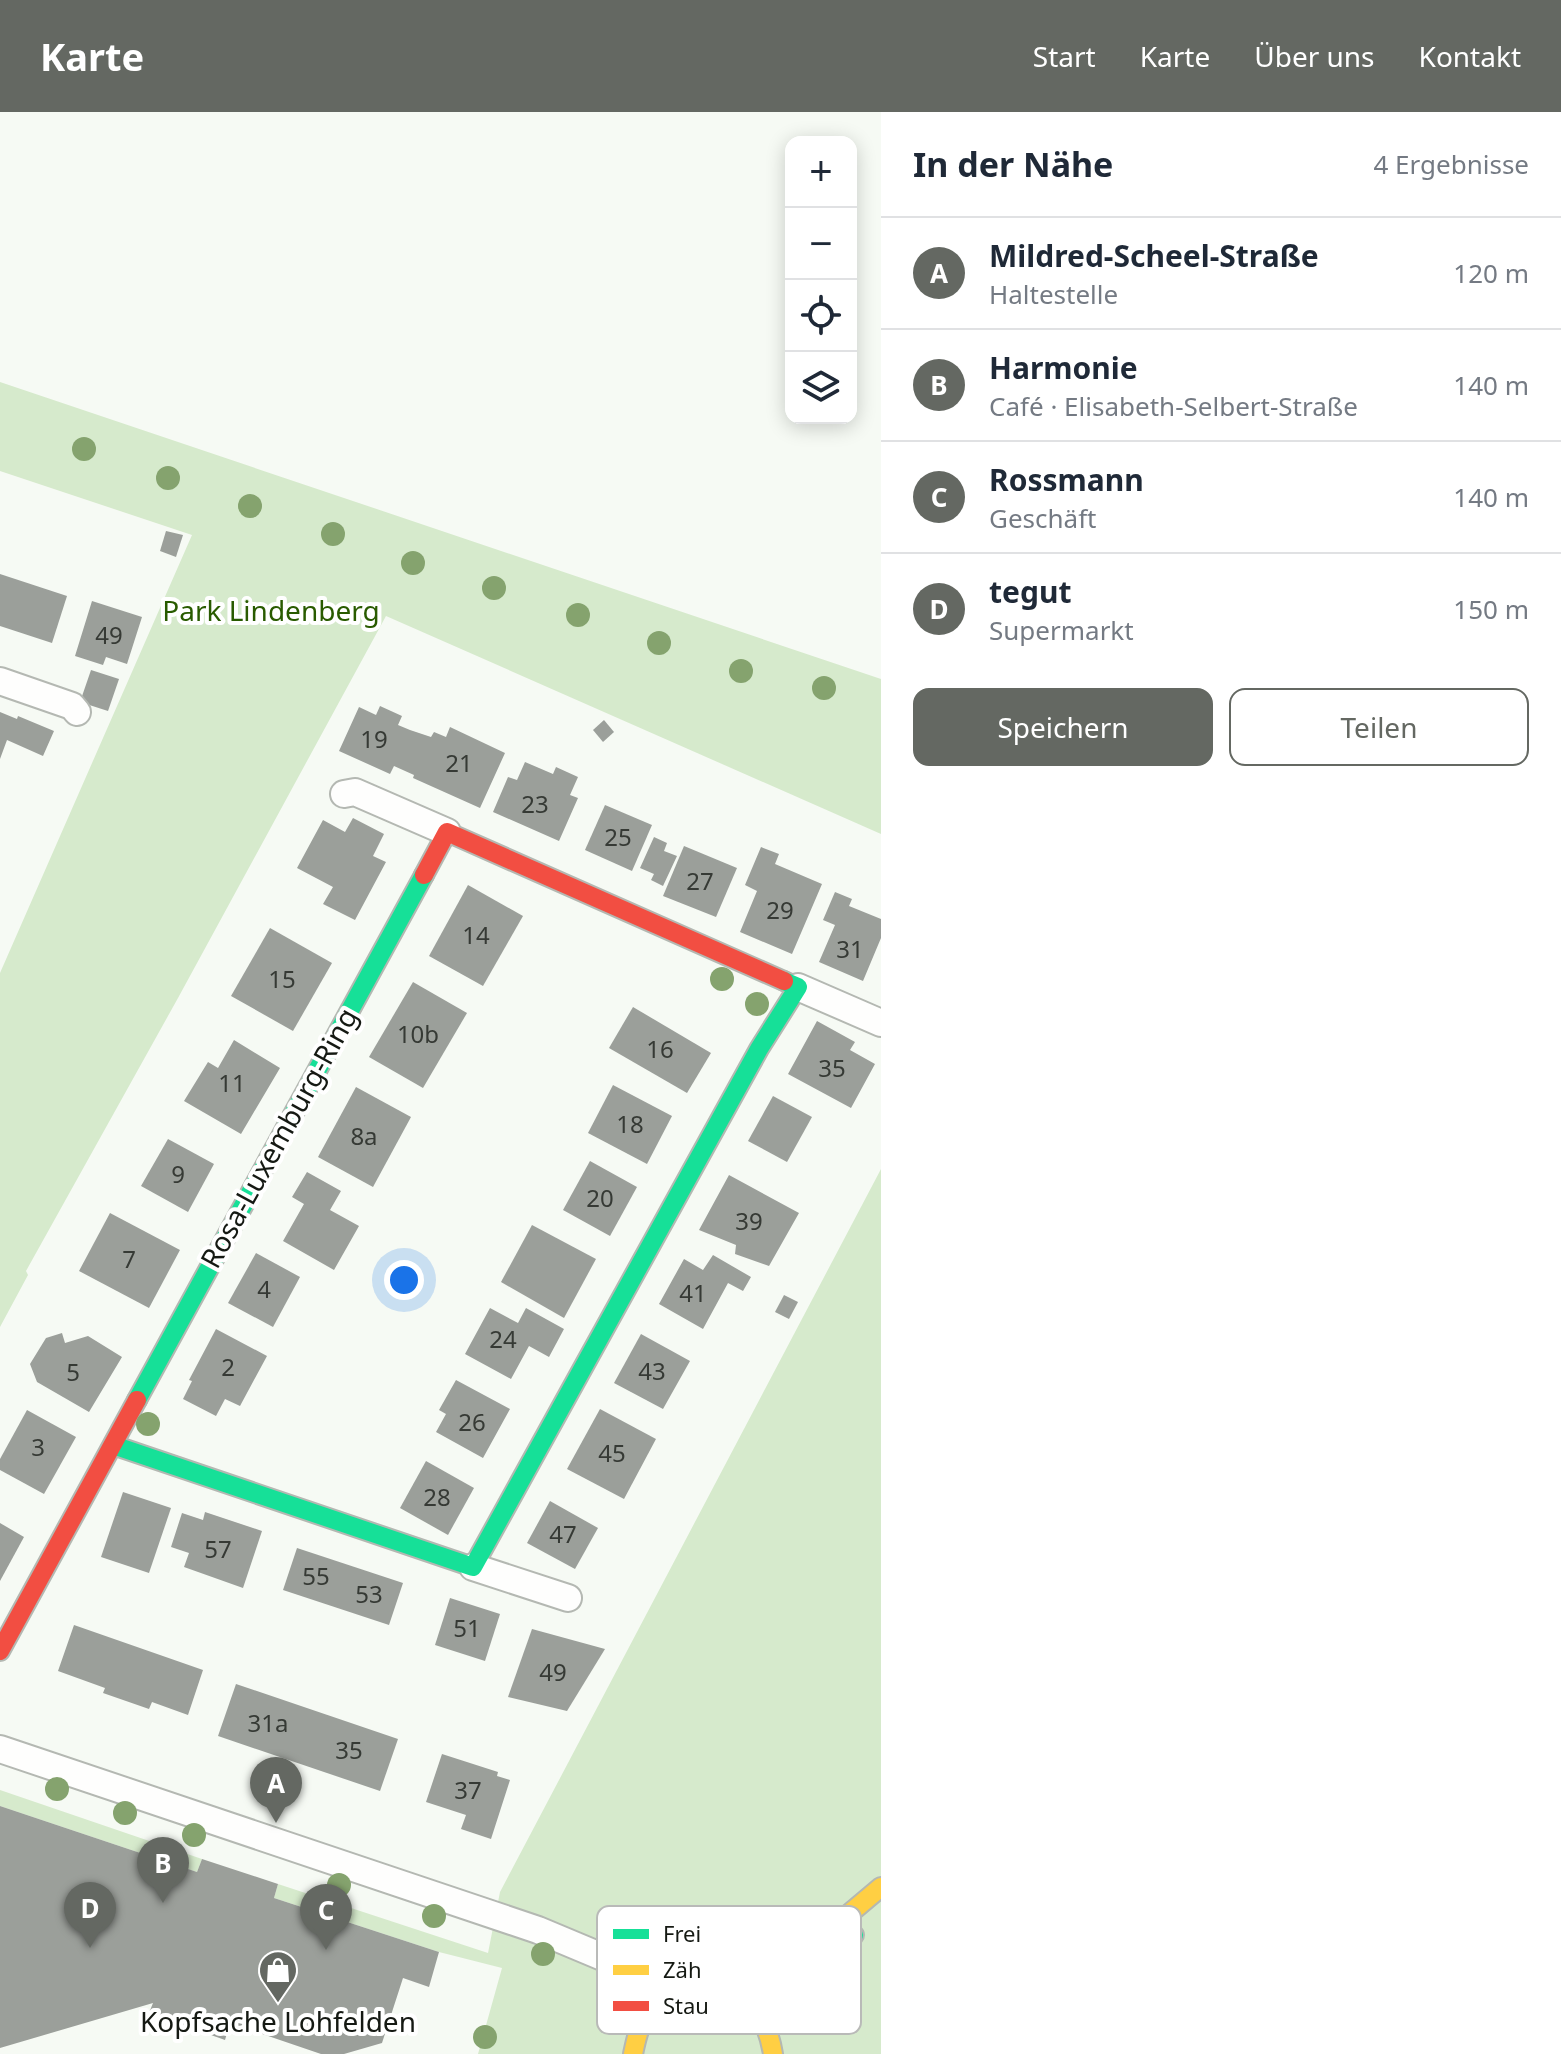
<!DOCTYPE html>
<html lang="de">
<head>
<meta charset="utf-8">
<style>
	body { margin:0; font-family:"Noto Sans",sans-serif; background:#f6f6f7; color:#1f2937 }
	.controls { position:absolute; right:24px; top:24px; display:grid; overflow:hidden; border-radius:16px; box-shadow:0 4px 20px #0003 }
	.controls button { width:72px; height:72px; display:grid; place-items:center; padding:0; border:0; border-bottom:2px solid #e0e1e3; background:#fff; color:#1f2937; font:40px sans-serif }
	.you { position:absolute; left:404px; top:1168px; width:28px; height:28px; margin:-20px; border:6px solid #fff; border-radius:50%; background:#1a73e8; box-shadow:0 0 0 12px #1a73e833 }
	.badge { display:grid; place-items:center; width:52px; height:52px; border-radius:50%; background:#646862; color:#fff; font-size:26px; font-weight:700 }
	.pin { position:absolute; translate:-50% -66px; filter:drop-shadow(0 2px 4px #0008) }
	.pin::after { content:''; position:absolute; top:42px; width:28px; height:24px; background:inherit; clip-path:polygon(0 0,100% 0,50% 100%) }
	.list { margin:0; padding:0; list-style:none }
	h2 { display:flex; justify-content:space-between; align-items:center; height:104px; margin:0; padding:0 32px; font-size:34px }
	h2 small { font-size:26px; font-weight:400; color:#747a83 }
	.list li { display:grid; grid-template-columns:52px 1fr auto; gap:24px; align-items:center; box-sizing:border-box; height:112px; padding:0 32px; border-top:2px solid #e0e1e3 }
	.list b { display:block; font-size:30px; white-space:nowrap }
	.list p { margin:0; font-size:26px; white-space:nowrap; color:#747a83 }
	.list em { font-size:26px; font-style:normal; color:#747a83 }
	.actions { display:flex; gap:16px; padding:24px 32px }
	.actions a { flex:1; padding:18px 0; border:2px solid #646862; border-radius:16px; text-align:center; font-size:28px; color:#646862 }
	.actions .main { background:#646862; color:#fff }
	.icon { flex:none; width:44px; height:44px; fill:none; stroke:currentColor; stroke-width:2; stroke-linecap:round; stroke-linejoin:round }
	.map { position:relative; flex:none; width:881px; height:1942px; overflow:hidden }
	header { display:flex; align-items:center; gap:48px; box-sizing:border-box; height:112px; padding:0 40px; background:#646862; color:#fff }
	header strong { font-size:38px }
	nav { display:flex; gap:44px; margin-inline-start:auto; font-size:28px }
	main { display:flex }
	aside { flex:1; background:#fff }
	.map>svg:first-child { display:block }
</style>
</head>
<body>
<header>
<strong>Karte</strong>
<nav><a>Start</a><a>Karte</a><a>Über uns</a><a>Kontakt</a></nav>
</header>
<main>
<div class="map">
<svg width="881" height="1942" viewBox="0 0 881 1942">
	<rect width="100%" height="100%" fill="#f6faf4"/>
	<!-- green -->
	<g fill="#d6eacc">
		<polygon points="0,270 881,567 881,722 386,504 178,886 26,1159 28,1163 0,1215 0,861 192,423 0,359"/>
		<polygon points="881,1057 881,1942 478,1942 502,1856 439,1840 274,1786 278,1772 488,1841 500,1780"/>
		<polygon points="0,1678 202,1747 197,1760 0,1694"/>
	</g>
	<!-- building -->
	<g fill="#9b9f9a">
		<polygon points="166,419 183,423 176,445 160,439"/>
		<polygon points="0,462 67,484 52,531 0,514"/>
		<polygon points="92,489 142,505 127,552 106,545 103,553 75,544"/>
		<polygon points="91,558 119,567 108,599 80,590"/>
		<polygon points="380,594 402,604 398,613 410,618 431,625 434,620 446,625 450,615 505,641 480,696 413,666 414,663 394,654 390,662 339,639 359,595 376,603"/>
		<polygon points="0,600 17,607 18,604 54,619 43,644 7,628 0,647"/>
		<polygon points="604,608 614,620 603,630 593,618"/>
		<polygon points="525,650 553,662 556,655 578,665 570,683 578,686 559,729 493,700 508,665 517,668"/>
		<polygon points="605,693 652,713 632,759 585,738"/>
		<polygon points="353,706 384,722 373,744 386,750 355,808 323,792 333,775 297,756 323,708 345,720"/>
		<polygon points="654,725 667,731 664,739 677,744 663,774 651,768 654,762 640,756"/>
		<polygon points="684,734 737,756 716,805 663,784"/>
		<polygon points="761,735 779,742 775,752 822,772 792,842 740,820 757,779 745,773"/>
		<polygon points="468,773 523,804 483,874 429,844"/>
		<polygon points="835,780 852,787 849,794 881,807 881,826 863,869 819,850 835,813 823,808"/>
		<polygon points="270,816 332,851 293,919 231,884"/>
		<polygon points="413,870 467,901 423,976 369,945"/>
		<polygon points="633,895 711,941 687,981 609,936"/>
		<polygon points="817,909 855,930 850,938 875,952 851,996 788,962"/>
		<polygon points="234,928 280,956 241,1022 184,989 208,950 218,956"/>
		<polygon points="613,973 672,1004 647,1052 588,1021"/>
		<polygon points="356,975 411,1005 373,1075 318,1045"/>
		<polygon points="773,984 812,1005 787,1050 748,1029"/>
		<polygon points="168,1027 214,1052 188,1100 141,1074"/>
		<polygon points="590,1049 637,1075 610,1124 563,1098"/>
		<polygon points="307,1060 341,1079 330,1098 359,1114 334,1158 283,1129 304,1092 292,1085"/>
		<polygon points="729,1063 799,1101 769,1154 735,1142 736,1133 699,1118"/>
		<polygon points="110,1101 180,1138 149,1196 79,1159"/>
		<polygon points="532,1113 596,1147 564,1206 501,1170"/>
		<polygon points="256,1141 300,1165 273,1215 228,1191"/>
		<polygon points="713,1143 751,1165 743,1179 728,1171 703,1217 659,1192 684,1147 703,1158"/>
		<polygon points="784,1183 798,1190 789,1207 775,1200"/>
		<polygon points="490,1196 518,1211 526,1196 564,1217 549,1245 529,1234 511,1267 465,1242"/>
		<polygon points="216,1217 267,1244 240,1294 225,1287 216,1304 183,1287 192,1269 189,1268"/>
		<polygon points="62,1221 65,1231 88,1224 122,1245 89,1300 37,1270 30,1252 46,1226"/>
		<polygon points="641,1222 690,1249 663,1297 614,1271"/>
		<polygon points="456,1268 510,1297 483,1346 436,1320 446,1302 439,1298"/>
		<polygon points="600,1297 656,1327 624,1387 567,1357"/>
		<polygon points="27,1298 76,1325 44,1382 0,1358 0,1347"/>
		<polygon points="426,1349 474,1376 448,1423 400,1396"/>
		<polygon points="123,1380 171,1396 149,1461 101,1445"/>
		<polygon points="550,1389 598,1416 575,1457 527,1431"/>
		<polygon points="205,1400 262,1419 243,1476 184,1455 189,1441 171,1435 182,1401 203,1408"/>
		<polygon points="0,1411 24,1425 0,1469"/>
		<polygon points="297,1436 403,1471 389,1513 283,1478"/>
		<polygon points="450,1486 500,1502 485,1549 435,1533"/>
		<polygon points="74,1513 203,1558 188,1603 152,1590 149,1597 103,1581 105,1576 58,1559"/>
		<polygon points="532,1517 605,1537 567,1599 508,1585"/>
		<polygon points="236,1572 398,1627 380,1679 218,1624"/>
		<polygon points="442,1642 498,1660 497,1664 510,1668 491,1727 461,1717 466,1703 426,1690"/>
		<polygon points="0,1694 197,1760 202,1747 278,1772 274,1786 439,1840 429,1875 403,1866 382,1931 344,1942 321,1942 230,1911 225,1928 149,1901 153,1891 0,1936"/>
	</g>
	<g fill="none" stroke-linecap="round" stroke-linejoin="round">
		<defs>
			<g id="street">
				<polyline points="0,569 72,594 77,600"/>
				<polyline points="344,682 355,680 447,720"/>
				<polyline points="798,875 881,911"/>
				<polyline points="473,1455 568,1486"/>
				<polyline points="0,1637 538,1818 612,1849 626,1865 650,1900"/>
			</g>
			<g id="fast">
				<polyline points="137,1288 424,763"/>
				<polyline points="113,1333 473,1455 759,937 798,875 784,869"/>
				<polyline points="768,1915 854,1823"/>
			</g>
			<g id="slow">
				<polyline points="744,1883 786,1855 881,1775"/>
				<path d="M 633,1942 C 636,1928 639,1912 649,1901 C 659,1890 672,1882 686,1878 C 737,1863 765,1894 773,1942"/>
			</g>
			<g id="jam">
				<polyline points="424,763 447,720 784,869"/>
				<polyline points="0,1539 137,1288"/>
			</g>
		</defs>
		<!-- street casing -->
		<use href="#street" stroke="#b4b8b2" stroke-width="30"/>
		<!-- fast casing -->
		<use href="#fast" stroke="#b4b8b2" stroke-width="22"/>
		<!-- slow casing -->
		<use href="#slow" stroke="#b4b8b2" stroke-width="22"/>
		<!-- jam casing -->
		<use href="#jam" stroke="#b4b8b2" stroke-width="22"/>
		<!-- street -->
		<use href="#street" stroke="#fefefd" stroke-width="26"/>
		<!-- fast -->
		<use href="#fast" stroke="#16e098" stroke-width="18"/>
		<!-- slow -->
		<use href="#slow" stroke="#ffcf43" stroke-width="18"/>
		<!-- jam -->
		<use href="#jam" stroke="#f24e42" stroke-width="18"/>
	</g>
	<!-- trees -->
	<g fill="#85a36e">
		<circle cx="84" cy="337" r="12"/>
		<circle cx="168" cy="366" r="12"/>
		<circle cx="250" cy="394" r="12"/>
		<circle cx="333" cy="422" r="12"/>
		<circle cx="413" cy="451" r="12"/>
		<circle cx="494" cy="476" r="12"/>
		<circle cx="578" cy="503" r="12"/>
		<circle cx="659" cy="531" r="12"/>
		<circle cx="741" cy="559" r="12"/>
		<circle cx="824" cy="576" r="12"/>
		<circle cx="722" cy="867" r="12"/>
		<circle cx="757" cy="892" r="12"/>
		<circle cx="148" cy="1312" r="12"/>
		<circle cx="57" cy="1677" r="12"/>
		<circle cx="125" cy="1701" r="12"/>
		<circle cx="194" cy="1723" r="12"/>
		<circle cx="339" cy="1773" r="12"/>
		<circle cx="434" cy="1804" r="12"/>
		<circle cx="543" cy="1842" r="12"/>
		<circle cx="485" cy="1925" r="12"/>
	</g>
	<!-- icons -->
	<defs>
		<symbol id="shop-pin" viewBox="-11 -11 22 30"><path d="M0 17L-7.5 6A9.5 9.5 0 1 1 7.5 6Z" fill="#646862" stroke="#fff"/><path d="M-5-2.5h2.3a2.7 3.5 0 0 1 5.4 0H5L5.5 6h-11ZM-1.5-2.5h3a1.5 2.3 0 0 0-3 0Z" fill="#fff"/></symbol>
	</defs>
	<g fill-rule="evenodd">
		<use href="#shop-pin" x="256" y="1836" width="44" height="60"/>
	</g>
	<g text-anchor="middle" stroke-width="8" stroke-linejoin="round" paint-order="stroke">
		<!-- number labels -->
		<g font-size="24" fill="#363a35">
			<text x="109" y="532">49</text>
			<text x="374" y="636">19</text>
			<text x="459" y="660">21</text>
			<text x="535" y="701">23</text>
			<text x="618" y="734">25</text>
			<text x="700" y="778">27</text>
			<text x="780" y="807">29</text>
			<text x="476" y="832">14</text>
			<text x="850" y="846">31</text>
			<text x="282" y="876">15</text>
			<text x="418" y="931">10b</text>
			<text x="660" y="946">16</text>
			<text x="832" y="965">35</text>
			<text x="232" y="980">11</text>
			<text x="630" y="1021">18</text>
			<text x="364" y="1033">8a</text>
			<text x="178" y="1071">9</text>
			<text x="600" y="1095">20</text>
			<text x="749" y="1118">39</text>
			<text x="129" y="1156">7</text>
			<text x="264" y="1186">4</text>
			<text x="693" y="1190">41</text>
			<text x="503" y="1236">24</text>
			<text x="228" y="1264">2</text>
			<text x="652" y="1268">43</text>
			<text x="73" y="1269">5</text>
			<text x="472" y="1319">26</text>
			<text x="38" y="1344">3</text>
			<text x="612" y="1350">45</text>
			<text x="437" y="1394">28</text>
			<text x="563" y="1431">47</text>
			<text x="218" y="1446">57</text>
			<text x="316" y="1473">55</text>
			<text x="369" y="1491">53</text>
			<text x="467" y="1525">51</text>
			<text x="553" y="1569">49</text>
			<text x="268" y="1620">31a</text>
			<text x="349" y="1647">35</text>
			<text x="468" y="1687">37</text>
		</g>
		<!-- park labels -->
		<g font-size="28" fill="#295b00" stroke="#fff">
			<text x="271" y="509">Park Lindenberg</text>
		</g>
		<!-- street labels -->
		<g font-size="28" fill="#151913" stroke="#fff">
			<text transform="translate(279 1026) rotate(-61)" y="10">Rosa-Luxemburg-Ring</text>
		</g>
		<!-- poi labels -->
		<g font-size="28" fill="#151913" stroke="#fff">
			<text x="278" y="1920">Kopfsache Lohfelden</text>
		</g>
	</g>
	<!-- legend -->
	<rect x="597" y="1794" width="264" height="128" rx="12" fill="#fff" stroke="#b9bab8" stroke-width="2"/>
	<rect x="613" y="1817" width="36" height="10" fill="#16e098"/>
	<rect x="613" y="1853" width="36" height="10" fill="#ffcf43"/>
	<rect x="613" y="1889" width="36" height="10" fill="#f24e42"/>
	<g font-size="22" fill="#151913">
		<text x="663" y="1830">Frei</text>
		<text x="663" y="1866">Zäh</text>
		<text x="663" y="1902">Stau</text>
	</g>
</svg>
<div class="controls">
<button>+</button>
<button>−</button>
<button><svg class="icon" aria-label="locate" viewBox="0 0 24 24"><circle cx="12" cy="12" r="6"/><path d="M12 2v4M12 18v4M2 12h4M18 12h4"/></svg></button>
<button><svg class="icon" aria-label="layers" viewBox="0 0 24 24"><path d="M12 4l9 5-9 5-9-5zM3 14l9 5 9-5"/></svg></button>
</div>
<div class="you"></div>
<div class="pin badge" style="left:276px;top:1711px">A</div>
<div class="pin badge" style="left:163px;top:1791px">B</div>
<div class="pin badge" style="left:326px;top:1838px">C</div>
<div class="pin badge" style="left:90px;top:1836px">D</div>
</div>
<aside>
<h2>In der Nähe<small>4 Ergebnisse</small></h2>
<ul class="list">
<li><span class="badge">A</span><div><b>Mildred-Scheel-Straße</b><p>Haltestelle</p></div><em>120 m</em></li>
<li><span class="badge">B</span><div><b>Harmonie</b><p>Café · Elisabeth-Selbert-Straße</p></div><em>140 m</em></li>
<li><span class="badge">C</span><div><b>Rossmann</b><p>Geschäft</p></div><em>140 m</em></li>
<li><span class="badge">D</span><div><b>tegut</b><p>Supermarkt</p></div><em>150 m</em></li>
</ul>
<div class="actions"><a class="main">Speichern</a><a>Teilen</a></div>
</aside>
</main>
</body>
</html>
